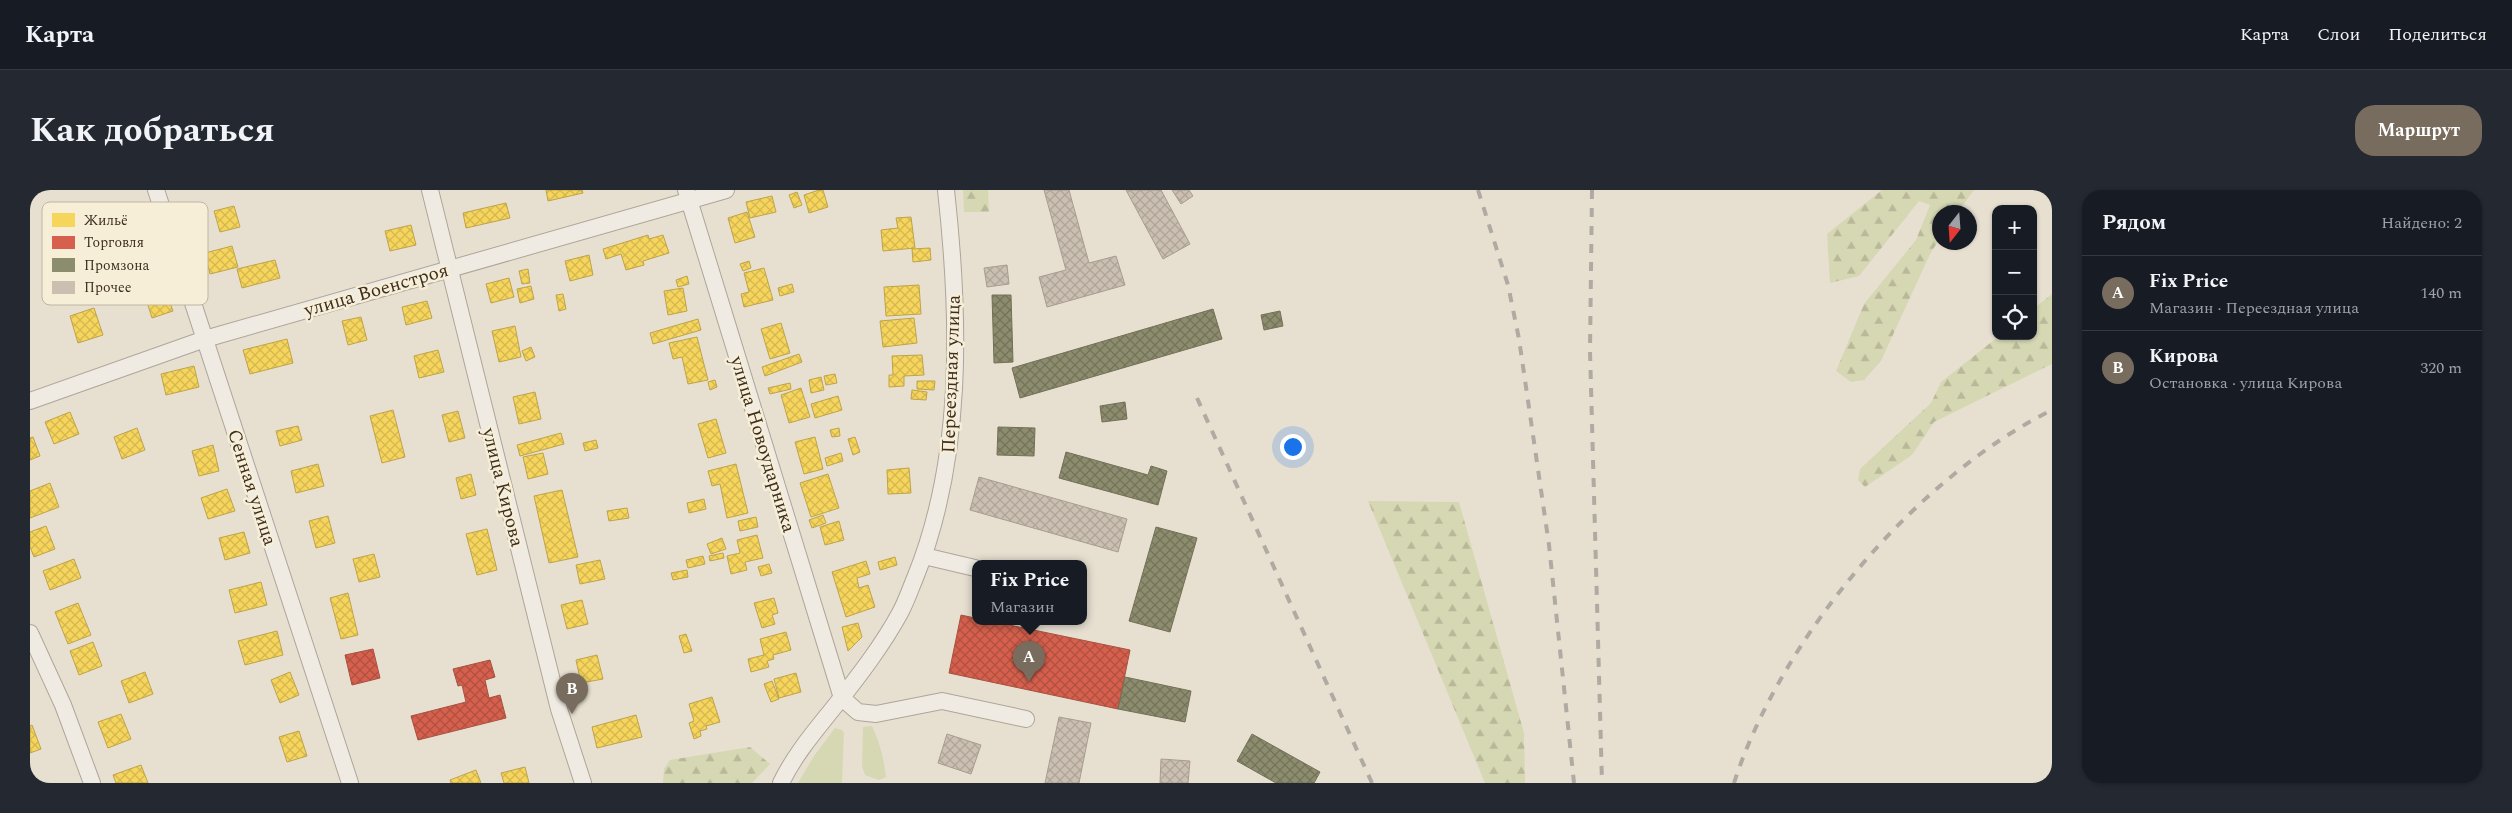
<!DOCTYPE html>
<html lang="ru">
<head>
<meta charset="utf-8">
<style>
	body { margin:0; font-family:Spectral,serif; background:#242831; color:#f1f3f6 }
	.controls { position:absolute; right:15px; top:15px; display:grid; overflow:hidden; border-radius:10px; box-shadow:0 1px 4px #0004 }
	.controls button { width:45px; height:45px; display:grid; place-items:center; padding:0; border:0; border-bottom:1px solid #363941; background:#171b24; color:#f1f3f6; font:25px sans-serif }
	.compass { position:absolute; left:1902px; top:15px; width:45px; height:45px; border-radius:50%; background:#171b24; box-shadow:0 1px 4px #0004; rotate:197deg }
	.you { position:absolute; left:1262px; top:256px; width:18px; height:18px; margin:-12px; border:4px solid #fff; border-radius:50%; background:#1a73e8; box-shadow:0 0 0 8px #1a73e833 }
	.badge { display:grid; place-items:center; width:32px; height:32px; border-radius:50%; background:#786c5e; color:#fff; font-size:16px; font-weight:700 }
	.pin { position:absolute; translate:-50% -41px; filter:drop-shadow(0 1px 2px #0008) }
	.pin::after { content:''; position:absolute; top:26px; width:18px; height:15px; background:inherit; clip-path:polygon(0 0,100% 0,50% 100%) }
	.popup { position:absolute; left:942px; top:370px; width:115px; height:65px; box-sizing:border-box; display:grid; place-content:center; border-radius:10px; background:#171b24; filter:drop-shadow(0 1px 4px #0005); font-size:16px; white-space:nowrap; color:#9ea1a6 }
	.popup b { font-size:19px; color:#f1f3f6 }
	.popup::after { content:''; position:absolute; left:50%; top:100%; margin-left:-10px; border:10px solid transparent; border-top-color:#171b24 }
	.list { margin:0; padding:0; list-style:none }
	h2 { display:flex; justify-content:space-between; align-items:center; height:65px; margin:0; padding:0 20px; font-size:21px }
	h2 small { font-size:16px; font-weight:400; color:#9ea1a6 }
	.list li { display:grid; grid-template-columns:32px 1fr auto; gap:15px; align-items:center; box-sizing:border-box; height:75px; padding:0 20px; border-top:1px solid #363941 }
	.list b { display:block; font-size:19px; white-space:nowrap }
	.list p { margin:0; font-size:16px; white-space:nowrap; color:#9ea1a6 }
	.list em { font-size:16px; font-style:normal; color:#9ea1a6 }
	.icon { flex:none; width:28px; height:28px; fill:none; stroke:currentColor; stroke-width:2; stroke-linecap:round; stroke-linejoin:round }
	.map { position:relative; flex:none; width:2022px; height:593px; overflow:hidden; border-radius:20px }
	header { display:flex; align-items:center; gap:30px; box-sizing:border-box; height:70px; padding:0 25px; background:#171b24; border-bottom:1px solid #363941 }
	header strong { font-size:24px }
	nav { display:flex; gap:28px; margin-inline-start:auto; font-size:18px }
	.intro { display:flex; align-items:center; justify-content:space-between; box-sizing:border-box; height:120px; padding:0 30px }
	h1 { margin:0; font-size:35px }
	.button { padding:12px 22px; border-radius:20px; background:#786c5e; color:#fff; font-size:18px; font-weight:700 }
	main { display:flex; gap:30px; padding:0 30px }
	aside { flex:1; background:#171b24; border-radius:20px; box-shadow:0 1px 4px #0004 }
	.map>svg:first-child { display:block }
</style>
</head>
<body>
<header>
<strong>Карта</strong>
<nav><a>Карта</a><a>Слои</a><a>Поделиться</a></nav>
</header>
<div class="intro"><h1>Как добраться</h1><a class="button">Маршрут</a></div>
<main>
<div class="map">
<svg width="2022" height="593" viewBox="0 0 2022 593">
	<defs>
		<pattern id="forest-firs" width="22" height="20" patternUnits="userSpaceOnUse" patternTransform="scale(1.25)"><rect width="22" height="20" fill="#d6d7b3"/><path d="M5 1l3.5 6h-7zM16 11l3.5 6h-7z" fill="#b9b99a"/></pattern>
		<pattern id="homes-cross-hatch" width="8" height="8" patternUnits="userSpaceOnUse" patternTransform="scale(1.25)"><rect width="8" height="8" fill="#f6d55c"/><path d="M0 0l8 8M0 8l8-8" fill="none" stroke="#d4b750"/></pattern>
		<pattern id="shops-cross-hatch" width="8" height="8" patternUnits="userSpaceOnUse" patternTransform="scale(1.25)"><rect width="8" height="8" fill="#d6604d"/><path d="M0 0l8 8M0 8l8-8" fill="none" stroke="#af5040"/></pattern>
		<pattern id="industry-cross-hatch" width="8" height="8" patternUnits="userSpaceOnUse" patternTransform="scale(1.25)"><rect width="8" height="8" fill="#8c8c6e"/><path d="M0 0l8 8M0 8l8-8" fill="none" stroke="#74735a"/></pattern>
		<pattern id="building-cross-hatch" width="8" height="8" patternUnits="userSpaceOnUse" patternTransform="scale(1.25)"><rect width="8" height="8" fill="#cbbfb2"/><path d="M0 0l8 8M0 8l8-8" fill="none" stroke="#afa499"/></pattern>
	</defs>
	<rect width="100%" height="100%" fill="#e7e0d1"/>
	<!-- green -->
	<g fill="#d6d7b3">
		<path d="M 842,536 C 850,553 854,569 856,587 L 849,590 L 835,585 L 832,576 L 833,537 Z"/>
		<polygon points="805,538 812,540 814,543 812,593 768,593 784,566"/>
	</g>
	<!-- forest -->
	<g fill="url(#forest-firs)">
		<polygon points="933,0 958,0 959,22 934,22"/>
		<polygon points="1852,0 1944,0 1928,22 1910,22 1909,50 1900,64 1851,171 1834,190 1821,192 1806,181 1834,114 1886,50 1900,15 1889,11 1829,86 1800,93 1797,44"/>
		<polygon points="2022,104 2022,174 1904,232 1882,265 1835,297 1828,290 1830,279 1901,213 1911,192 1969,146 2003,146 2003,119"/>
		<polygon points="1338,311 1429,312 1494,543 1495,593 1455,593"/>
		<polygon points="720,557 740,574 722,593 633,593 634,579 640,570"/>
	</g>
	<!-- homes -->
	<g fill="url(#homes-cross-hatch)" stroke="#bea34a">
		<polygon points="516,0 552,0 553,3 518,11"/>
		<polygon points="789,0 793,0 798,17 779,23 774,5"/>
		<polygon points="767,2 772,15 764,18 759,5"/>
		<polygon points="742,6 746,22 720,28 716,12"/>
		<polygon points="476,13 480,28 436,38 433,23"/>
		<polygon points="204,16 210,37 190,42 184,21"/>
		<polygon points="717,22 725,47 705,53 698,28"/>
		<polygon points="113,27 122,51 99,59 90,36"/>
		<polygon points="881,27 885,58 853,61 851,40 868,38 866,28"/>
		<polygon points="381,35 386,55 360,61 355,41"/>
		<polygon points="618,45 619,49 633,45 639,63 613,71 614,75 596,80 591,64 576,69 573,59"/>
		<polygon points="202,56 208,77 180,84 175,63"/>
		<polygon points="900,58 901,70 883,72 882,59"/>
		<polygon points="559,65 563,85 540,91 535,71"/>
		<polygon points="245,70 250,88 212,98 207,79"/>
		<polygon points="719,71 721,78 713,81 710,74"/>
		<polygon points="734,78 743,110 714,117 711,104 719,102 714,83"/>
		<polygon points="498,79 500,93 492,94 489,81"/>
		<polygon points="657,86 659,94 648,97 646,90"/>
		<polygon points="479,88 484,107 461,113 456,94"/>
		<polygon points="762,94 764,102 750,106 748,98"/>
		<polygon points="889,95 891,124 856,126 854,97"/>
		<polygon points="501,96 504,109 490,113 487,99"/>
		<polygon points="653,98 657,121 638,125 634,101"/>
		<polygon points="136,102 143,121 122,128 116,109"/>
		<polygon points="533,104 536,119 529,121 526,105"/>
		<polygon points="397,111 402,128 376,135 372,117"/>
		<polygon points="64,118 73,145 48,153 40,126"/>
		<polygon points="331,127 337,150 318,155 312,131"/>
		<polygon points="884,128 887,153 853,157 850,131"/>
		<polygon points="668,129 671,140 623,154 620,143"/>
		<polygon points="751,133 760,163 740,169 731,139"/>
		<polygon points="485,136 491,167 469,172 462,141"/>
		<polygon points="667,147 678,190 658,194 652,167 643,169 639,153"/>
		<polygon points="257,149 263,173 220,184 213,160"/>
		<polygon points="501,157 505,167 496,171 492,161"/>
		<polygon points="408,160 414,182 389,188 384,166"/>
		<polygon points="769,164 772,172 735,186 732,177"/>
		<polygon points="892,165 894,185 874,186 874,196 859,197 859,185 863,185 862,166"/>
		<polygon points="164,176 169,197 136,205 131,184"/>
		<polygon points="805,184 807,193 796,195 794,186"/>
		<polygon points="791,187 794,200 781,203 779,190"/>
		<polygon points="685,190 687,197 680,200 678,192"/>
		<polygon points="887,191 905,191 904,200 887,199"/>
		<polygon points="760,193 761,199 740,204 738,198"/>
		<polygon points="771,198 780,227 759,233 751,205"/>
		<polygon points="882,200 897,202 896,210 881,209"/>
		<polygon points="505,202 511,229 489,234 483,207"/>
		<polygon points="808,206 812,220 785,228 781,214"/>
		<polygon points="363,220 375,267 352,273 340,226"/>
		<polygon points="428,221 435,248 419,252 412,225"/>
		<polygon points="40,222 49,244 24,254 15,232"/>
		<polygon points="686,229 696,263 678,268 668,234"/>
		<polygon points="268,236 272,250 250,256 246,241"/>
		<polygon points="107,238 115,260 92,269 84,247"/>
		<polygon points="809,238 810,246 802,247 800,240"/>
		<polygon points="531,243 534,254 490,266 487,255"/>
		<polygon points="3,247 10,266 0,270 0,248"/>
		<polygon points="785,247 793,279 774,284 765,252"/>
		<polygon points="825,247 830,262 823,265 818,249"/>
		<polygon points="566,250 568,258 555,261 553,253"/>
		<polygon points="183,255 189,281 169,286 162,261"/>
		<polygon points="513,263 518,284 498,289 493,267"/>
		<polygon points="811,263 813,271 797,276 795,268"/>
		<polygon points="288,274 294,296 266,303 261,281"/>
		<polygon points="706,274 718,323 697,328 690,294 682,296 678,281"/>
		<polygon points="879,278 881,303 858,304 857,280"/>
		<polygon points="441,284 446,305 431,309 426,288"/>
		<polygon points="798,284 809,318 781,327 770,293"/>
		<polygon points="20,293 29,317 0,328 0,301"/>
		<polygon points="197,299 205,321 178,329 171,308"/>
		<polygon points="532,300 548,367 519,373 504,306"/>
		<polygon points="674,309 676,319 659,323 657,313"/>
		<polygon points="597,318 599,328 579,331 577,321"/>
		<polygon points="793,325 796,333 782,338 779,330"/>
		<polygon points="298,326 305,353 286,358 279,331"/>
		<polygon points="726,327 728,337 710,341 708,331"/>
		<polygon points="809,331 814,350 795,355 790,337"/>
		<polygon points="16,336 25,359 4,367 0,357 0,342"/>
		<polygon points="457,339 467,380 447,385 436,344"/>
		<polygon points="214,342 220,363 195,370 189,348"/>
		<polygon points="727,345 733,368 715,372 717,380 701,384 697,366 710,363 707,350"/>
		<polygon points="692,348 696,359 681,364 677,354"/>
		<polygon points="693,363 694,368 680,371 679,366"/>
		<polygon points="344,364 350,387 329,392 323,369"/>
		<polygon points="673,366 675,374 658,378 656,370"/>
		<polygon points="865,367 867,375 850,380 848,372"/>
		<polygon points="44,369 51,388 20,400 13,381"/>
		<polygon points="570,370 575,389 550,394 546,375"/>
		<polygon points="836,371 840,384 827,388 829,398 838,395 845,417 816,427 802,382"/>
		<polygon points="739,374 742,383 731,386 728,377"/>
		<polygon points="657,380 658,387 643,390 641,383"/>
		<polygon points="231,392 237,415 205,423 199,400"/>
		<polygon points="318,403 328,445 311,449 300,408"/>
		<polygon points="744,408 748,423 742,425 745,434 732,438 724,413"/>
		<polygon points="552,410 558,434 537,439 531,415"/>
		<polygon points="48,413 61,445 38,454 25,422"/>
		<polygon points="828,433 832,447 818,461 812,437"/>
		<polygon points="247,441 253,465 215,475 208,451"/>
		<polygon points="756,442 761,460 743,465 744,469 737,471 739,477 721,482 718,469 734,465 730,449"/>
		<polygon points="656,444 662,461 654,463 649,446"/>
		<polygon points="63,452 72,476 49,485 40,461"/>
		<polygon points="567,465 573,489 551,493 546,470"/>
		<polygon points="115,482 123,504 99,513 91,491"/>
		<polygon points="260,482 269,505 250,513 241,490"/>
		<polygon points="766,483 771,502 749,508 744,489"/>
		<polygon points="742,491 749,509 741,512 734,494"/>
		<polygon points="682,507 690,532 676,536 677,539 670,541 671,546 664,549 659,533 664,531 659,514"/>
		<polygon points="91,524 101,549 78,558 68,532"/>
		<polygon points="606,525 612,547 567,558 562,537"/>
		<polygon points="2,535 11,559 0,563 0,536"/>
		<polygon points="269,541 277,566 257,572 249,547"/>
		<polygon points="111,575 118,593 86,593 83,585"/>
		<polygon points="495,577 499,593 474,593 471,583"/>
		<polygon points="446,580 451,593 421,593 420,590"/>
	</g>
	<!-- shops -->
	<g fill="url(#shops-cross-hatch)" stroke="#a85140">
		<polygon points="931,425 945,428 945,431 960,431 1100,460 1088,519 919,483"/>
		<polygon points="343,459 350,488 322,495 315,465"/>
		<polygon points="460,470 465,487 455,490 459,508 470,505 476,528 388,550 381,526 436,512 432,495 428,496 423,479"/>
	</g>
	<!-- industry -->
	<g fill="url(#industry-cross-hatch)" stroke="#747057">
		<polygon points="962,105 981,105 983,172 964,173"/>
		<polygon points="1183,119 1192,149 990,208 982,178"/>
		<polygon points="1250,121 1253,136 1234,140 1231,125"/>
		<polygon points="1095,212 1097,229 1072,232 1070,216"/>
		<polygon points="968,237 1005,238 1004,266 967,265"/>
		<polygon points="1036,262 1118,285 1121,276 1137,281 1128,315 1029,288"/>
		<polygon points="1126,337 1167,348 1140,442 1099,431"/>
		<polygon points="1095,487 1161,501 1155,532 1088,519"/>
		<polygon points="1222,544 1290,582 1284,593 1246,593 1207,571"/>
	</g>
	<!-- building -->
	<g fill="url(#building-cross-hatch)" stroke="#a89c90">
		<polygon points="1014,0 1039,0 1059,73 1086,66 1095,95 1017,117 1009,87 1036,80"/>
		<polygon points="1096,0 1131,0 1160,54 1133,69"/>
		<polygon points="1142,0 1159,0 1163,6 1151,14"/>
		<polygon points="977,75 979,94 957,97 954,78"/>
		<polygon points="949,287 1097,329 1088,362 940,320"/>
		<polygon points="1029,527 1061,533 1049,593 1015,593"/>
		<polygon points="917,544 951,555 941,584 908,573"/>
		<polygon points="1131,569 1160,571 1158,593 1130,593"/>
	</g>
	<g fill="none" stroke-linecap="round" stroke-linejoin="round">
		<defs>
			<g id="minor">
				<polyline points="126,0 320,593"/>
				<polyline points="400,0 529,519 553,593"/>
				<polyline points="656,0 812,508 828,522 846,524 912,511 996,529"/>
				<polyline points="0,211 175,149 696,0"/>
				<polyline points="894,366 945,378"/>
				<polyline points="0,443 33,515 62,593"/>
				<path d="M 751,593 C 765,564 785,541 805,516 C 828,487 852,456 870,423 C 876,412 880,400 885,388 C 934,268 930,127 916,0"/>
			</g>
		</defs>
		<!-- minor casing -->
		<use href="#minor" stroke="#ada599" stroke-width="18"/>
		<!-- minor -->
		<use href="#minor" stroke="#efebe3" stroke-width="16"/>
		<!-- rail -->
		<g stroke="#afaaa2" stroke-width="4" stroke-dasharray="9 9" stroke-linecap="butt">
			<polyline points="1448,0 1478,95 1489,149 1519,355 1544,593"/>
			<polyline points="1562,0 1560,161 1572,593"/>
			<polyline points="1167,208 1342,593"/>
			<path d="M 1704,593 C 1751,448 1885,288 2022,220"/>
		</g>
	</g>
	<g text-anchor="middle" stroke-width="5" stroke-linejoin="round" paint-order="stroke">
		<!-- street labels -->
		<g font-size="19" fill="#3d2e20" stroke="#f7eed8">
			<text transform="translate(346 99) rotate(-16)" y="7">улица Военстроя</text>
			<text transform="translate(920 184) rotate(-88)" y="7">Переездная улица</text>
			<text transform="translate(734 254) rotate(73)" y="7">улица Новоударника</text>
			<text transform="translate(223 297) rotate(72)" y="7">Сенная улица</text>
			<text transform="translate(474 297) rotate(76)" y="7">улица Кирова</text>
		</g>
	</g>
	<!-- legend -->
	<rect x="12" y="12" width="166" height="103" rx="8" fill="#f7eed8" stroke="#bfb4a1" stroke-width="1"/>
	<rect x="22" y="23" width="23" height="14" fill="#f6d55c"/>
	<rect x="22" y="46" width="23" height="13" fill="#d6604d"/>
	<rect x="22" y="68" width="23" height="14" fill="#8c8c6e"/>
	<rect x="22" y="91" width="23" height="13" fill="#cbbfb2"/>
	<g font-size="14" fill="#3d2e20">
		<text x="54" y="35">Жильё</text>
		<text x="54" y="57">Торговля</text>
		<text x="54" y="80">Промзона</text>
		<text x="54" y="102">Прочее</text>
	</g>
</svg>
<div class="controls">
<button>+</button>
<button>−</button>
<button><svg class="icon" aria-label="locate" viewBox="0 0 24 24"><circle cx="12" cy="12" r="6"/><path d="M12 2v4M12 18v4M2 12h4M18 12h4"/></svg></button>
</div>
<svg class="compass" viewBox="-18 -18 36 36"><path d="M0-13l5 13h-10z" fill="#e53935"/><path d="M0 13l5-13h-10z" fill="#9ea1a6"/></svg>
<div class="you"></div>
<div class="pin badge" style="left:999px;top:492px">A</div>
<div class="popup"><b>Fix Price</b>Магазин</div>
<div class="pin badge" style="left:542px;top:524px">B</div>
</div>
<aside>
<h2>Рядом<small>Найдено: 2</small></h2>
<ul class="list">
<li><span class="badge">A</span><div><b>Fix Price</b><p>Магазин · Переездная улица</p></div><em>140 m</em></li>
<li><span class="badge">B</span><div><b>Кирова</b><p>Остановка · улица Кирова</p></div><em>320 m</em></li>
</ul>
</aside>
</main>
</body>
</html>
